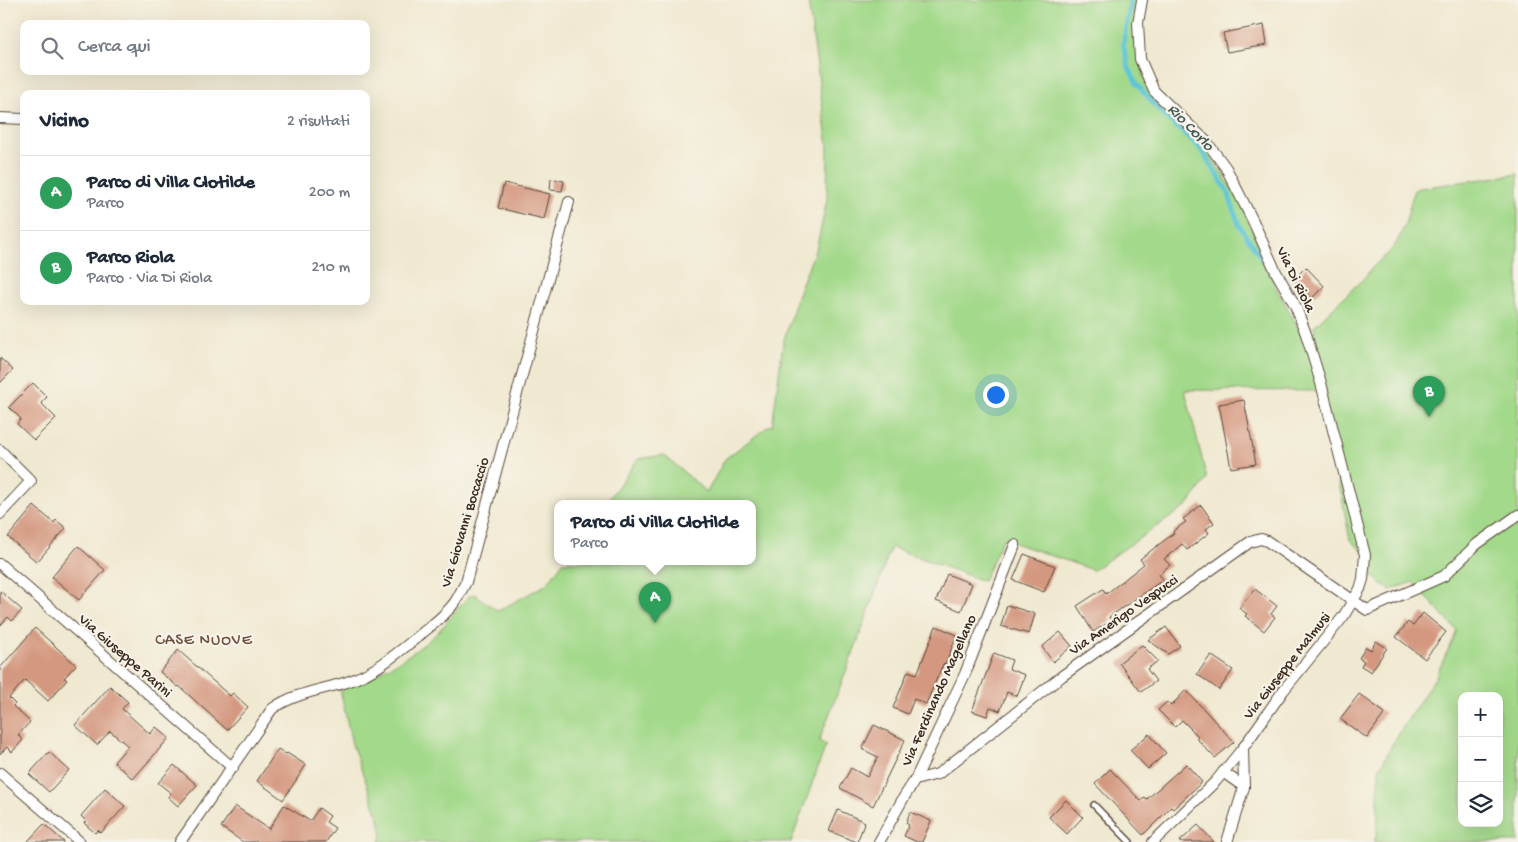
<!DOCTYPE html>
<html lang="it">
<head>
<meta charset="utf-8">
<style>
	body { margin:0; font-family:"Gochi Hand",sans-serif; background:#f6f6f7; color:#1f2937 }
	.controls { position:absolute; right:15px; bottom:15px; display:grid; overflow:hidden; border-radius:10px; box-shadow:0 5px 20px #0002 }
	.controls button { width:45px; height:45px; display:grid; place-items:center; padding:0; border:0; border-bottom:1px solid #e0e1e3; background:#fff; color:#1f2937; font:25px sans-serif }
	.you { position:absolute; left:995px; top:394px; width:18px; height:18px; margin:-12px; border:4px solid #fff; border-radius:50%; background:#1a73e8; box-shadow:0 0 0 8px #1a73e833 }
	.badge { display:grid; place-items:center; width:32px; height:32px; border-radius:50%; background:#c8321e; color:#fff; font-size:16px; font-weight:700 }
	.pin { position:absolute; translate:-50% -41px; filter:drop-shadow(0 1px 2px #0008) }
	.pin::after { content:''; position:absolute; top:26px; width:18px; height:15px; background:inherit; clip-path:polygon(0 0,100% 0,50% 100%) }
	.popup { position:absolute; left:554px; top:500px; width:202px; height:65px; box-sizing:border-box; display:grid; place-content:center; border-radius:10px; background:#fff; filter:drop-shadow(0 1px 4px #0005); font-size:16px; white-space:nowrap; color:#747a83 }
	.popup b { font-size:19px; color:#1f2937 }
	.popup::after { content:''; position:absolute; left:50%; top:100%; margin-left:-10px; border:10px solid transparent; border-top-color:#fff }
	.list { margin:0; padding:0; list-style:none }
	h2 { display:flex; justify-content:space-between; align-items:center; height:65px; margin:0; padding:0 20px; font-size:21px }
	h2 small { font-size:16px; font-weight:400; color:#747a83 }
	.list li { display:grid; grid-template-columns:32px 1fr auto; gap:15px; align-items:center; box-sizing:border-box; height:75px; padding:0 20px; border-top:1px solid #e0e1e3 }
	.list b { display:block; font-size:19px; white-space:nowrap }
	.list p { margin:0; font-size:16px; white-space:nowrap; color:#747a83 }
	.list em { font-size:16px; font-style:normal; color:#747a83 }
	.icon { flex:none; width:28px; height:28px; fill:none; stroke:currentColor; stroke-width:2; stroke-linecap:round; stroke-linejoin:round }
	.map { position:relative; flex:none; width:1518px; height:842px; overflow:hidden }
	.search { position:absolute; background:#fff; box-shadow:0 5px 20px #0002; left:20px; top:20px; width:350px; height:55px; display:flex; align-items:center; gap:12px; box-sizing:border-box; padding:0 18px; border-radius:10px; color:#747a83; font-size:19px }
	.panel { position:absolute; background:#fff; box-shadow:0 5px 20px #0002; left:20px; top:90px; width:350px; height:215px; border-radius:10px }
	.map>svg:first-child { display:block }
</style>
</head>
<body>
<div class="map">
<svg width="1518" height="842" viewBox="0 0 1518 842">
	<rect width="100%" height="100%" fill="#f7f3e8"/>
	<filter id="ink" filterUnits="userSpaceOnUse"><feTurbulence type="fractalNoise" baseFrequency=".02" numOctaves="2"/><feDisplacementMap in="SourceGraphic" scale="10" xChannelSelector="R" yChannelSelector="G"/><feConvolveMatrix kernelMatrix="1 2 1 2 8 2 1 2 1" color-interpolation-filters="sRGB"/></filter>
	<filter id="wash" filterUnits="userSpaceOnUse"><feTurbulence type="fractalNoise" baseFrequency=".0096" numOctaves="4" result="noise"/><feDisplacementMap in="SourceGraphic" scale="20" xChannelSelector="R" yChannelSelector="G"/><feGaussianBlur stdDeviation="1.12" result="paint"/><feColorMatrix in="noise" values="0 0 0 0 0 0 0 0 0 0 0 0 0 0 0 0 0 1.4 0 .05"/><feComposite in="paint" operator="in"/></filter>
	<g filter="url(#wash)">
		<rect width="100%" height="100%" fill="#f0e9d1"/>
		<!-- green -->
		<path fill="#a3d98a" stroke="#6f8254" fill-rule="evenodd" d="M 808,0 L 1139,0 L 1143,76 L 1192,128 L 1241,202 L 1275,286 L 1305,339 L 1315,331 L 1314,326 L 1365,277 C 1372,265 1384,259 1392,249 C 1405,233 1409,209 1414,190 L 1419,188 L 1518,174 L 1518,842 L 1374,842 L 1377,834 L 1379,770 L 1394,741 L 1435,678 L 1457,631 L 1413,582 L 1390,590 L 1372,576 L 1374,559 L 1369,557 L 1350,540 L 1334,457 L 1318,391 L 1185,390 L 1207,479 L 1187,506 L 1093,570 L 1003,539 L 983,581 L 891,547 L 860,635 L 819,741 L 826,745 L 791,842 L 380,842 L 382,835 L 379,818 L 352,744 L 340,689 C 371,678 410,658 435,635 C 447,623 457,609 468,597 L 474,594 L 498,611 L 547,584 L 563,562 L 752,562 L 752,504 L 605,504 L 638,459 L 664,455 L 707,492 L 725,459 L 770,425 L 772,427 L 783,343 L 800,288 L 817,246 L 827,200 L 828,147 ZM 1462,696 L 1499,696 L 1499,823 L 1462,823 Z"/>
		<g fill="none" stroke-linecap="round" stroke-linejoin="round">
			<!-- stream -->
			<polyline stroke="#5cc5d9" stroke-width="4.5" points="1131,0 1123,44 1128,66 1137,84 1162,114 1197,145 1206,157 1228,192 1239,225 1266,265"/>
		</g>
		<g id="blocks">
			<!-- building -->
			<g fill="#d49880">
				<polygon points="1264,25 1267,45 1227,52 1223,33"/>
				<polygon points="551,179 564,181 562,191 550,190"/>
				<polygon points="504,183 550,194 544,219 498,208"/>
				<polygon points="1306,267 1324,286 1312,298 1294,279"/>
				<polygon points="0,358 13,370 0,383"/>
				<polygon points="33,383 47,397 41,403 56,418 34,440 17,424 21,419 9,407"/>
				<polygon points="1244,400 1256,464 1231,468 1219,404"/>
				<polygon points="1201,505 1214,523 1206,529 1209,533 1187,550 1182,544 1164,559 1170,565 1159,574 1163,580 1109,617 1111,621 1093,632 1077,606 1103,589 1106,594 1144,564 1140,559 1174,533 1173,531 1186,522 1183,519"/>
				<polygon points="34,506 54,523 56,520 66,528 37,562 8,537"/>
				<polygon points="78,546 105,570 79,600 52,577"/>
				<polygon points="1024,554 1055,566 1044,592 1013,580"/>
				<polygon points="947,574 972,584 961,611 936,601"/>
				<polygon points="1255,589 1277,606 1271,614 1275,617 1264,631 1245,616 1247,614 1239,608"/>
				<polygon points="0,591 22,610 12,621 8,617 0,626"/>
				<polygon points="1007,605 1035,614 1029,634 1001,626"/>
				<polygon points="1423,613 1446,632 1425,659 1396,637 1408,622 1413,626"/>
				<polygon points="936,626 957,635 945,665 943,664 926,704 914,699 908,714 893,708 908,671 917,674"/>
				<polygon points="1166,627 1180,646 1168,654 1148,640"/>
				<polygon points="35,628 76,665 64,678 67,680 48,701 25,680 9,698 15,704 13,706 30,722 18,735 23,740 12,752 7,747 0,754 0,668"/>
				<polygon points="1060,632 1072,646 1053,662 1042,647"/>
				<polygon points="1376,641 1387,648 1371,672 1361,666 1364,661 1359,658 1366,647 1371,650"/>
				<polygon points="1142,645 1158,661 1147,669 1156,681 1141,692 1119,663"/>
				<polygon points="178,650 230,696 233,693 248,707 227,730 179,686 178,687 160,672"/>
				<polygon points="994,653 1012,660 1009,669 1025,675 1017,696 1007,692 1000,711 990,707 987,716 972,711"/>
				<polygon points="1211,655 1233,670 1219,690 1197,674"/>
				<polygon points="110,686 128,702 122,709 150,734 156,727 169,738 133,779 114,762 128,746 110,731 97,745 75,725"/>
				<polygon points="1186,690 1234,742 1215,758 1196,738 1198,736 1182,720 1175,727 1158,710 1167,702 1171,706"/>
				<polygon points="1359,694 1385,713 1367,738 1340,719"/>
				<polygon points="874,725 905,740 873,806 840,788 851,768 867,777 878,757 862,749"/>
				<polygon points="1149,734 1166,753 1148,769 1130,750"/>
				<polygon points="278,749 286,754 287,753 306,765 283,800 257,781"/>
				<polygon points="49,752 69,770 49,792 29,774"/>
				<polygon points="1186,764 1202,782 1173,809 1171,807 1143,835 1095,784 1110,769 1141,801 1145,797 1147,799"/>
				<polygon points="174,765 197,785 178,806 168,797 171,793 158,783"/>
				<polygon points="105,788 125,806 101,833 98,830 95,833 84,823 86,821 81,816"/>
				<polygon points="1066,800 1083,817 1067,834 1049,817"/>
				<polygon points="284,805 310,821 319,808 330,816 326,822 335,828 326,842 243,842 221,827 235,806 269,829"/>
				<polygon points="838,810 865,822 857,842 829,831"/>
				<polygon points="910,812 931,821 922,842 917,842 904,836 909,825 906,823"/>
				<polygon points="44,824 64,842 27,842"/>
				<polygon points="1198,825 1214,842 1179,842"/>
			</g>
		</g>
	</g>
	<g filter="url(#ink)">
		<use href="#blocks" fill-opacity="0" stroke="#564739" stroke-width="1"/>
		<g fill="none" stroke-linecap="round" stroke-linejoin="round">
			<defs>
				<polyline id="lane" points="1094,805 1130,842"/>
				<g id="street">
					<polyline points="1142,0 1138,23 1140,59 1154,91 1206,141 1226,168 1253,221 1276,272 1295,305 1306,334 1321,383 1365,555 1363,579 1360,589 1343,617 1283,691 1243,748 1216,781 1153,842"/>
					<polyline points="0,118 24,119"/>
					<polyline points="0,450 31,481 0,514"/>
					<polyline points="0,564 233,768"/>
					<polyline points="1223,772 1244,787"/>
					<polyline points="0,773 80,842"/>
					<polyline points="915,780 938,774 1062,676 1250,542 1261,539 1267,541 1367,610 1444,576 1477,544 1518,515"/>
					<path d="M 180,842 L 272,709 C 294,693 322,690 347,682 C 375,673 399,652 421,634 C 433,624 446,615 455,602 C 459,596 462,589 466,582 L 569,202"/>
					<polyline points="879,842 904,797 915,780 965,674 1015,545"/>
					<polyline points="1227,842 1244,787 1243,748"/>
				</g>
			</defs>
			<!-- lane casing -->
			<use href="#lane" stroke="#564739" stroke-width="8"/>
			<!-- street casing -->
			<use href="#street" stroke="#564739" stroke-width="12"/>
			<!-- lane -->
			<use href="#lane" stroke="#fff" stroke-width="5"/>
			<!-- street -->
			<use href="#street" stroke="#fff" stroke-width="10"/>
		</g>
	</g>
	<g text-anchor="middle" stroke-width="4.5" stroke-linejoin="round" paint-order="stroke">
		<!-- street labels -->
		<g font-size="15" fill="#3b2a1e" stroke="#f7f3e8">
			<text transform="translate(1297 279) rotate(64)" y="5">Via Di Riola</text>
			<text transform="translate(464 522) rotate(-73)" y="5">Via Giovanni Boccaccio</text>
			<text transform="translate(1123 614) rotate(-35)" y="5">Via Amerigo Vespucci</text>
			<text transform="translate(126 655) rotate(41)" y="5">Via Giuseppe Parini</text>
			<text transform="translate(1286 665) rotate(-52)" y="5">Via Giuseppe Malmusi</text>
			<text transform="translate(938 690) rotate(-66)" y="5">Via Ferdinando Magellano</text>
		</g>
		<!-- water labels -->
		<g font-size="16" font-style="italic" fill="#455856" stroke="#f7f3e8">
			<text transform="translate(1192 126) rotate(46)" y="6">Rio Corlo</text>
		</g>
		<!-- neighbourhood labels -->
		<g font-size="16" letter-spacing="1" fill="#715040" stroke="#f7f3e8">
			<text x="204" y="644">CASE NUOVE</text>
		</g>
	</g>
</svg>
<div class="controls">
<button>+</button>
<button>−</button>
<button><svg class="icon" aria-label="layers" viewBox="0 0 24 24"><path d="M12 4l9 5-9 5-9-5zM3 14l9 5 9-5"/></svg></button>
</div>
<div class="you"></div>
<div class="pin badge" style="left:655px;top:623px;background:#2e9e5b">A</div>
<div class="popup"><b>Parco di Villa Clotilde</b>Parco</div>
<div class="pin badge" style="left:1429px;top:417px;background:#2e9e5b">B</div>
<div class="search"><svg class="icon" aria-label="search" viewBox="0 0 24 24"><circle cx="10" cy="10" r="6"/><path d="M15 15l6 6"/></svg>Cerca qui</div>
<section class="panel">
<h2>Vicino<small>2 risultati</small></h2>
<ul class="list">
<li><span class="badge" style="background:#2e9e5b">A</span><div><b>Parco di Villa Clotilde</b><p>Parco</p></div><em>200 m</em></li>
<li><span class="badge" style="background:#2e9e5b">B</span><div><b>Parco Riola</b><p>Parco · Via Di Riola</p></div><em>210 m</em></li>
</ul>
</section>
</div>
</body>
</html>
